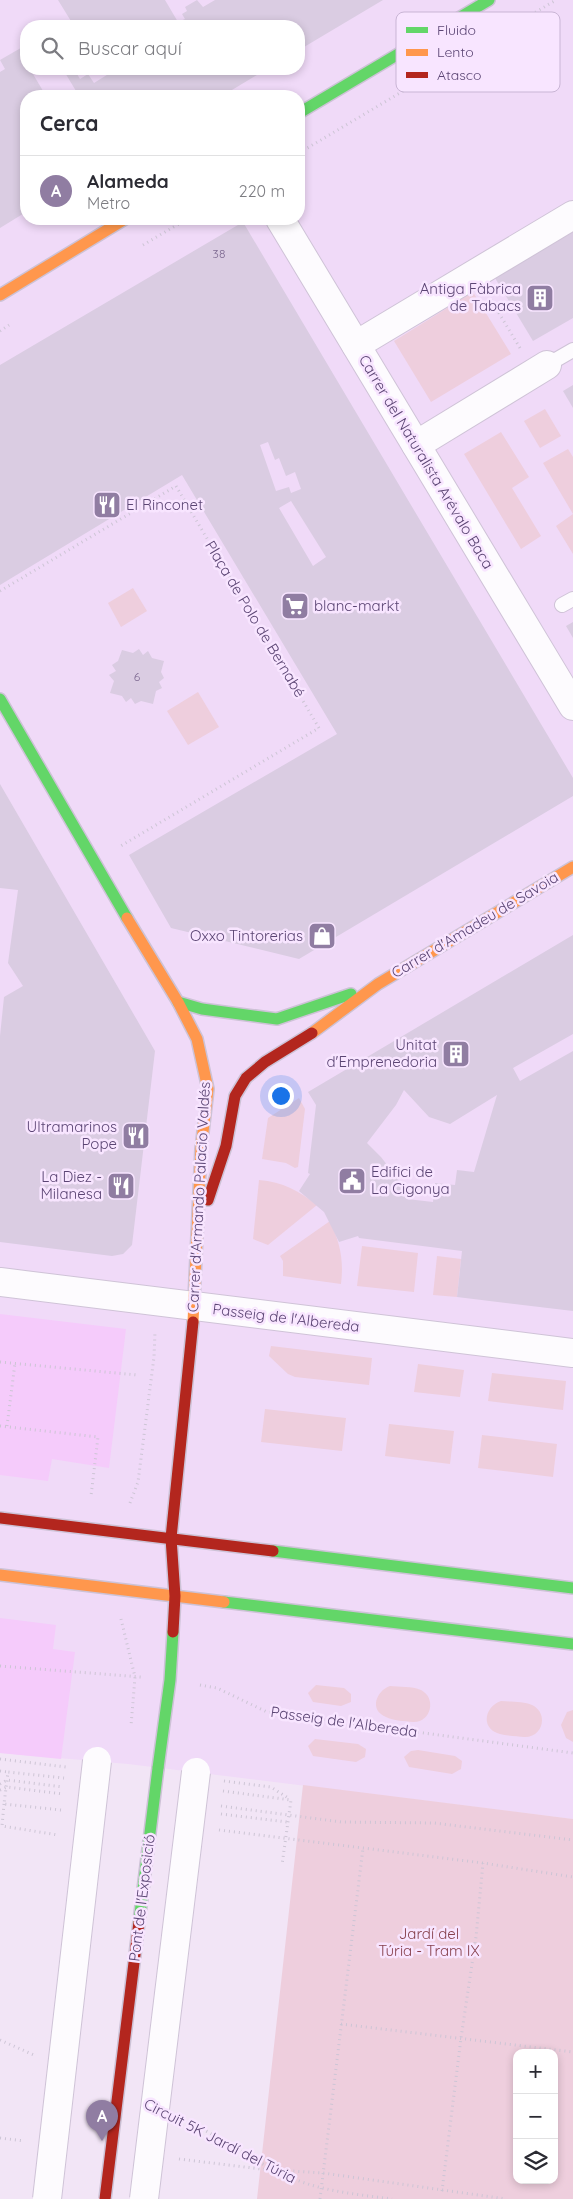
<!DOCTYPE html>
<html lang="es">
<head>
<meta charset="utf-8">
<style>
	body { margin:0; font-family:Quicksand,sans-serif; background:#f7f7f7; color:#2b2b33 }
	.controls { position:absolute; right:15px; bottom:15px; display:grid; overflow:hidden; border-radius:10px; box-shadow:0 2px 8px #0003 }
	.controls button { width:45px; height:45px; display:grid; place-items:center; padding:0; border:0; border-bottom:1px solid #e1e1e2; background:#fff; color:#2b2b33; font:25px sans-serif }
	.you { position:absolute; left:280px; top:1095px; width:18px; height:18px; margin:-12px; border:4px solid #fff; border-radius:50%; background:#1a73e8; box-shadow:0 0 0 8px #1a73e833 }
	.badge { display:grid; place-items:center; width:32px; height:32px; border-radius:50%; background:#907da2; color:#fff; font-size:16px; font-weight:700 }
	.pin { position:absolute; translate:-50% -41px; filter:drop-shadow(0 1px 2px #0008) }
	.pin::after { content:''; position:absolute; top:26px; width:18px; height:15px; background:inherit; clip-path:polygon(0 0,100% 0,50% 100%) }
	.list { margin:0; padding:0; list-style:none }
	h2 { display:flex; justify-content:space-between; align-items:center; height:65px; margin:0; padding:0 20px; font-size:21px }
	h2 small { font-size:16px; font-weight:400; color:#7c7c81 }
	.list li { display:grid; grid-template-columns:32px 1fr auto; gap:15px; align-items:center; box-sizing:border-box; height:70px; padding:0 20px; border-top:1px solid #e1e1e2 }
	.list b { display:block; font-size:19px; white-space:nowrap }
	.list p { margin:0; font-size:16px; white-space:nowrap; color:#7c7c81 }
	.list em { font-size:16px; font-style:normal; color:#7c7c81 }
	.icon { flex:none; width:28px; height:28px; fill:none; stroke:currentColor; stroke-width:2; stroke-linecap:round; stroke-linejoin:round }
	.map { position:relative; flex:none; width:573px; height:2199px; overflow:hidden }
	.search { position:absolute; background:#fff; box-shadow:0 2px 8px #0003; left:20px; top:20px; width:285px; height:55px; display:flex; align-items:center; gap:12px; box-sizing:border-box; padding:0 18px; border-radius:20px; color:#7c7c81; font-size:19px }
	.panel { position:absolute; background:#fff; box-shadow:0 2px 8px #0003; left:20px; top:90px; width:285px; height:135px; border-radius:20px }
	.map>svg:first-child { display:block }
</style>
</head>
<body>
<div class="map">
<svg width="573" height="2199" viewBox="0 0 573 2199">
	<rect width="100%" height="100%" fill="#f2e5f6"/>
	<!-- residential -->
	<path fill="#f0daf8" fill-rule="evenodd" d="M 0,0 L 573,0 L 573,1819 L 128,1764 L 0,1753 ZM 26,26 L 299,26 L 299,69 L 26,69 ZM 26,96 L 299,96 L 299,219 L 26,219 Z"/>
	<!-- green -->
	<g fill="#eecedd" fill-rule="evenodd">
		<polygon points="473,292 511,354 431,402 394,341"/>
		<polygon points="545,409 561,436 540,448 524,421"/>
		<polygon points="501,432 529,477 512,488 541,536 521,549 464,454"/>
		<polygon points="568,449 573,457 573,554 556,526 573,514 543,463"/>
		<polygon points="133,588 147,611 121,627 108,603"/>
		<polygon points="198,692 219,727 188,745 167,711"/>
		<polygon points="299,1098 305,1109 298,1167 295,1168 286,1163 262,1159 268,1118"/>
		<path d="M 259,1180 C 283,1182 299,1191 317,1205 L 268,1245 L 253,1239 Z"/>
		<path d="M 330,1221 C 340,1243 344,1260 341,1284 L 283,1276 L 283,1261 L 280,1256 Z"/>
		<polygon points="362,1246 418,1253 414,1292 357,1286"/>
		<polygon points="437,1256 461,1259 457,1297 433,1295"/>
		<polygon points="271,1346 372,1358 369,1385 295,1377 288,1374 269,1356"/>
		<polygon points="418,1364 464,1370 460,1397 414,1392"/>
		<polygon points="492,1373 566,1381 563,1410 488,1401"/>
		<polygon points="265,1409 346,1418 342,1451 261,1442"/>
		<polygon points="389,1424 454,1431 450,1464 385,1456"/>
		<polygon points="482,1435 557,1444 553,1477 478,1468"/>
		<polygon points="316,1685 344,1688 351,1694 351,1702 341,1706 313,1702 308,1693"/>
		<path d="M 390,1686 C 399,1687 412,1686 421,1690 C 437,1698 431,1723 413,1722 C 405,1721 393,1721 386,1717 C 369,1710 376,1691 390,1686 Z"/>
		<path d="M 501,1701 C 510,1702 524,1701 532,1705 C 549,1713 543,1738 524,1737 C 517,1736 505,1736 497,1733 C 480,1726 486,1706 501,1701 Z"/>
		<polygon points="573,1710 573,1742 566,1738 561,1725 567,1712"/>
		<polygon points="315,1739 358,1744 366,1749 365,1757 356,1762 313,1756 308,1746"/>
		<polygon points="418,1750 455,1756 462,1761 461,1769 452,1774 409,1767 404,1757 411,1751"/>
		<path d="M 303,1785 L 573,1819 L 573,2199 L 257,2199 ZM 517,2053 L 554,2053 L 554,2180 L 517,2180 Z"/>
	</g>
	<!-- sand -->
	<g fill="#f5cbfb">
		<polygon points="0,1314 126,1329 109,1468 52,1459 48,1481 0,1475"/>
		<polygon points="0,1618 56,1625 53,1649 75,1652 61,1759 0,1753"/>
	</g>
	<!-- building -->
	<g fill="#dacce2" fill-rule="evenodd">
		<polygon points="58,0 165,0 178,22 185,19 182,14 187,11 185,7 197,0 203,7 215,0 383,0 299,50 299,26 74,26"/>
		<polygon points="26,45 26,69 30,69 46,96 26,96 26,212 0,228 0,72 5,69 0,60"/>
		<polygon points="68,69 74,69 80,79 88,74 94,83 110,73 108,69 267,69 222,96 79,96 64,71"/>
		<polygon points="65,90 69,96 58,96 57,95"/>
		<path d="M 243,222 L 573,778 L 573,796 L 299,959 L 171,928 L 129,855 L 337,734 L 182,475 L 0,585 L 0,365 ZM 268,442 L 275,460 L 279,458 L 286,476 L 295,472 L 301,489 L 291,493 L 289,487 L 276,491 L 260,445 ZM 291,501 L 326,557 L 313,566 L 279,508 Z"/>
		<polygon points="573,232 573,318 533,341 495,278"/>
		<polygon points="573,385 573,408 563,391"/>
		<polygon points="573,622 573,638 566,626"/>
		<polygon points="139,649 143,655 148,651 152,658 164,661 161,672 164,678 159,682 162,688 156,691 153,704 141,701 135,704 131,698 126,702 122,696 110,693 114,681 109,675 116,671 112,665 118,661 122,650 133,653"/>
		<polygon points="0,784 155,1051 132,1245 123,1254 112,1256 0,1242 0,1036 4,997 23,986 8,963 18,890 0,888"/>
		<path d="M 573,935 L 573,1034 L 513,1068 L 520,1081 L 573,1051 L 573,1311 L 457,1297 L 462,1251 L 359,1238 L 358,1236 L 339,1242 L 324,1212 L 299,1191 L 310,1174 L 308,1173 L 316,1105 L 308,1092 ZM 404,1090 L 429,1117 L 450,1124 L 497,1095 L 474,1172 L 457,1170 L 455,1185 L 435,1183 L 433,1202 L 407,1199 L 398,1179 L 381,1157 L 367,1143 L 396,1105 Z"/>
	</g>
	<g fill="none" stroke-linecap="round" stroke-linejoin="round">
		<defs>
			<g id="lane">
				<polyline points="547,365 573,350"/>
				<polyline points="562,605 573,599"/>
			</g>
			<g id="street">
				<polyline points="280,219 573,706"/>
				<polyline points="356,345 573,215"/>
				<polyline points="416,445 547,365"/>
				<polyline points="0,1282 573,1353"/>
			</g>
			<g id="fast">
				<polyline points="299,113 489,0"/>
				<polyline points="0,699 127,918"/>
				<polyline points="178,1002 202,1009 277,1019 351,994"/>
				<polyline points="273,1551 573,1588"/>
				<polyline points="224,1602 573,1644"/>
				<polyline points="158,1768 170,1680 173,1632"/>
			</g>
			<g id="slow">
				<polyline points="0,295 125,219"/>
				<polyline points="127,918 178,1002 197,1039 208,1089 201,1149 193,1322"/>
				<polyline points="312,1033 378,984 573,867"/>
				<polyline points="0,1575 224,1602"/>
			</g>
			<g id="jam">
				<polyline points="208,1200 226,1146 235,1096 246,1078 265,1062 312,1033"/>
				<polyline points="0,1518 273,1551"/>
				<polyline points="173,1632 175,1596 171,1538 193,1322"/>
			</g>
		</defs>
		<!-- lane casing -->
		<use href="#lane" stroke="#cfc3d7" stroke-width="16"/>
		<!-- street casing -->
		<use href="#street" stroke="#cfc3d7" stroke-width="30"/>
		<!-- fast casing -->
		<use href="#fast" stroke="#cdc2d6" stroke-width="14"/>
		<!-- slow casing -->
		<use href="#slow" stroke="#cdc2d6" stroke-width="14"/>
		<!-- jam casing -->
		<use href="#jam" stroke="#cdc2d6" stroke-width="14"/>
		<!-- path -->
		<g stroke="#cdc5d5" stroke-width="3" stroke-dasharray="1 4" stroke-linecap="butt">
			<polyline points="299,153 556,0"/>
			<polyline points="143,245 187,219"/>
			<polyline points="491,300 520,348"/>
			<polyline points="0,331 9,325"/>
			<polyline points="0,591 176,486 319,728 119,847"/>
			<polyline points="0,1362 137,1375"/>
			<polyline points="0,1426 98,1437 91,1496"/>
			<polyline points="7,1426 15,1363"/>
			<polyline points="130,1503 138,1482 154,1357 155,1332"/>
			<polyline points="121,1619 135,1677 131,1726"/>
			<polyline points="0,1666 141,1677"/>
			<polyline points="200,1685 217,1688 267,1712 573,1753"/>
			<polyline points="0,1759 66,1767"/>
			<polyline points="0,1771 8,1772"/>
			<polyline points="224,1781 271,1787 288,1798"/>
			<polyline points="0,1784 7,1780 63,1787"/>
			<polyline points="0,1790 7,1787 63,1794"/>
			<polyline points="223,1791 291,1800 282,1865"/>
			<polyline points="4,1804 2,1826 58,1835"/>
			<polyline points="221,1806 341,1822 434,1823 573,1840"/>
			<polyline points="61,1810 4,1804 8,1772 64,1778"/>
			<polyline points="221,1814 287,1822"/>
			<polyline points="219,1830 483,1863 573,1877"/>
			<polyline points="341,2024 573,2052"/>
			<polyline points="0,2040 34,2055"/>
			<path d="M 184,2120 C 223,2137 261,2168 302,2182 C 330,2192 362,2195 392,2199"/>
			<polyline points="0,2138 24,2141"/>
			<polyline points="179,2159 261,2169 323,2173 506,2199"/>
			<polyline points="442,2191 461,2038 476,1937 483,1863"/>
			<polyline points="320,2199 363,1848"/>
		</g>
		<!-- lane -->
		<use href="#lane" stroke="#fdfbfe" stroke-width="14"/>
		<!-- street -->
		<use href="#street" stroke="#fdfbfe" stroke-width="28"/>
		<!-- fast -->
		<use href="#fast" stroke="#63d668" stroke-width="11"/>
		<!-- slow -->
		<use href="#slow" stroke="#ff974d" stroke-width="11"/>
		<!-- jam -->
		<use href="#jam" stroke="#b3261e" stroke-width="11"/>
		<defs>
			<g id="street-bridge">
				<polyline points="47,2199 97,1761"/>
				<polyline points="144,2199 196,1772"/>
			</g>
			<polyline id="fast-bridge" points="139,1922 158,1768"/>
			<polyline id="jam-bridge" points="105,2199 139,1922"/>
		</defs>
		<!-- street-bridge casing -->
		<use href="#street-bridge" stroke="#cfc3d7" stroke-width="30" stroke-linecap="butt"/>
		<!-- fast-bridge casing -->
		<use href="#fast-bridge" stroke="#cdc2d6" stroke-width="14" stroke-linecap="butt"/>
		<!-- jam-bridge casing -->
		<use href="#jam-bridge" stroke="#cdc2d6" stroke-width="14" stroke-linecap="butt"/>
		<!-- street-bridge -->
		<use href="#street-bridge" stroke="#fdfbfe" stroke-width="28"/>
		<!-- fast-bridge -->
		<use href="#fast-bridge" stroke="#63d668" stroke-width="11"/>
		<!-- jam-bridge -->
		<use href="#jam-bridge" stroke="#b3261e" stroke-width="11"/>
	</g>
	<!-- icons -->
	<defs>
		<symbol id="building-square" viewBox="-11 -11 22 22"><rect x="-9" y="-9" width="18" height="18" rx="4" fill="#907da2" stroke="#f8e5ff"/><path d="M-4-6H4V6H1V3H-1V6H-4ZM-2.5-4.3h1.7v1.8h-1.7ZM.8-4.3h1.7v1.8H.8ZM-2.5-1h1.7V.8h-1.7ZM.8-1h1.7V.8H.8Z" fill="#fff"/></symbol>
		<symbol id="restaurant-square" viewBox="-11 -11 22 22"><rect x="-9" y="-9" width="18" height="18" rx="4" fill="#907da2" stroke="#f8e5ff"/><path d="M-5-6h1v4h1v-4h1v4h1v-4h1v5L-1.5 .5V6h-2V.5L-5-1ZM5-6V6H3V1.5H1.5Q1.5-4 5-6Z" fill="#fff"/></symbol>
		<symbol id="supermarket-square" viewBox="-11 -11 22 22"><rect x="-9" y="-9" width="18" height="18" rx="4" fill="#907da2" stroke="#f8e5ff"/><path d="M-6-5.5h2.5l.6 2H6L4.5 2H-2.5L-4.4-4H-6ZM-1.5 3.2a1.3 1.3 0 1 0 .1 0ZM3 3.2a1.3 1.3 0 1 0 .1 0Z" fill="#fff"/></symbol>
		<symbol id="shop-square" viewBox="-11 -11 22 22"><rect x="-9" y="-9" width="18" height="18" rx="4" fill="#907da2" stroke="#f8e5ff"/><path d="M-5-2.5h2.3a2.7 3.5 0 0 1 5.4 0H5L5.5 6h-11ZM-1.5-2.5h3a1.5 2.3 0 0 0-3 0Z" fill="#fff"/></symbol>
		<symbol id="civic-square" viewBox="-11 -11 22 22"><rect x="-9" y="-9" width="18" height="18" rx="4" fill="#907da2" stroke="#f8e5ff"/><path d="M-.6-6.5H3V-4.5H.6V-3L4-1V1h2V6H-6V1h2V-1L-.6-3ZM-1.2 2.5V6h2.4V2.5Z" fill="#fff"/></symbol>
	</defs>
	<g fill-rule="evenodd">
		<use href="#building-square" x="524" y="282" width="32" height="32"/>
		<use href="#restaurant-square" x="91" y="489" width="32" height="32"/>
		<use href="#supermarket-square" x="279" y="590" width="32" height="32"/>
		<use href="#shop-square" x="306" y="920" width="32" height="32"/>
		<use href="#building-square" x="440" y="1038" width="32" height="32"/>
		<use href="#restaurant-square" x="120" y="1120" width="32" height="32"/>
		<use href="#civic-square" x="336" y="1165" width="32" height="32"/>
		<use href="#restaurant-square" x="105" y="1170" width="32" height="32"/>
	</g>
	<g text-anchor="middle" stroke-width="5" stroke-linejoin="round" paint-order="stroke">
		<!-- number labels -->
		<g font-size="12" fill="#7d6991">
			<text x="219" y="258">38</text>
			<text x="137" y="681">6</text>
		</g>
		<!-- poi labels -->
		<g font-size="15" fill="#5b4574" stroke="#f8e5ff" text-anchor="end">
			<text x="521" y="294">Antiga Fàbrica<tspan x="521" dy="17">de Tabacs</tspan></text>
			<text x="126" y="510" text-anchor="start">El Rinconet</text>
			<text x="314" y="611" text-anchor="start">blanc-markt</text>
			<text x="303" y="941">Oxxo Tintorerias</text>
			<text x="437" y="1050">Unitat<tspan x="437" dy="17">d'Emprenedoria</tspan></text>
			<text x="117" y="1132">Ultramarinos<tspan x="117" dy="17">Pope</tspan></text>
			<text x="371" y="1177" text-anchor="start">Edifici de<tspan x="371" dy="17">La Cigonya</tspan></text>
			<text x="102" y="1182">La Diez -<tspan x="102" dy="17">Milanesa</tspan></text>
		</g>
		<!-- street labels -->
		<g font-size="15" fill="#5b4574" stroke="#f8e5ff">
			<text transform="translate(426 462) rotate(59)" y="5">Carrer del Naturalista Arévalo Baca</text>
			<text transform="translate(255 619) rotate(59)" y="5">Plaça de Polo de Bernabé</text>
			<text transform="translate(475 925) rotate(-31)" y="5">Carrer d'Amadeu de Savoia</text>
			<text transform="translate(199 1197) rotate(-87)" y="5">Carrer d'Armando Palacio Valdés</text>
			<text transform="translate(286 1318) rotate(7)" y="5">Passeig de l'Albereda</text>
			<text transform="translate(344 1722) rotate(8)" y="5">Passeig de l'Albereda</text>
			<text transform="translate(142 1898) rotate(-83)" y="5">Pont de l'Exposició</text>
			<text transform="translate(220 2141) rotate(27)" y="5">Circuit 5K Jardí del Túria</text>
		</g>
		<!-- park labels -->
		<g font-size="15" fill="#87414d" stroke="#f8e5ff">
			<text x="429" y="1939">Jardí del<tspan x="429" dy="17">Túria - Tram IX</tspan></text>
		</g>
	</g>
	<!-- legend -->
	<rect x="396" y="12" width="164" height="80" rx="8" fill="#f8e5ff" stroke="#c9b5d5" stroke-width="1"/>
	<rect x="406" y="27" width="22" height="6" fill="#63d668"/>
	<rect x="406" y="49" width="22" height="7" fill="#ff974d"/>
	<rect x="406" y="72" width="22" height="6" fill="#b3261e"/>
	<g font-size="14" fill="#5b4574">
		<text x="437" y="35">Fluido</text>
		<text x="437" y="57">Lento</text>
		<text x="437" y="80">Atasco</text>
	</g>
</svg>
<div class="controls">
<button>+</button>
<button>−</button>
<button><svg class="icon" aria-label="layers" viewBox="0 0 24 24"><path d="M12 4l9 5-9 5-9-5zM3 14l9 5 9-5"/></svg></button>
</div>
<div class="you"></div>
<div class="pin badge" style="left:102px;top:2141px">A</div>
<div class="search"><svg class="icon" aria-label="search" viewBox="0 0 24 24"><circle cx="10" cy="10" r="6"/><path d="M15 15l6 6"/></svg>Buscar aquí</div>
<section class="panel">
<h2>Cerca<small></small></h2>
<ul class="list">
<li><span class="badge">A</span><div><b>Alameda</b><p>Metro</p></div><em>220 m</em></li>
</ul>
</section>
</div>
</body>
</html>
